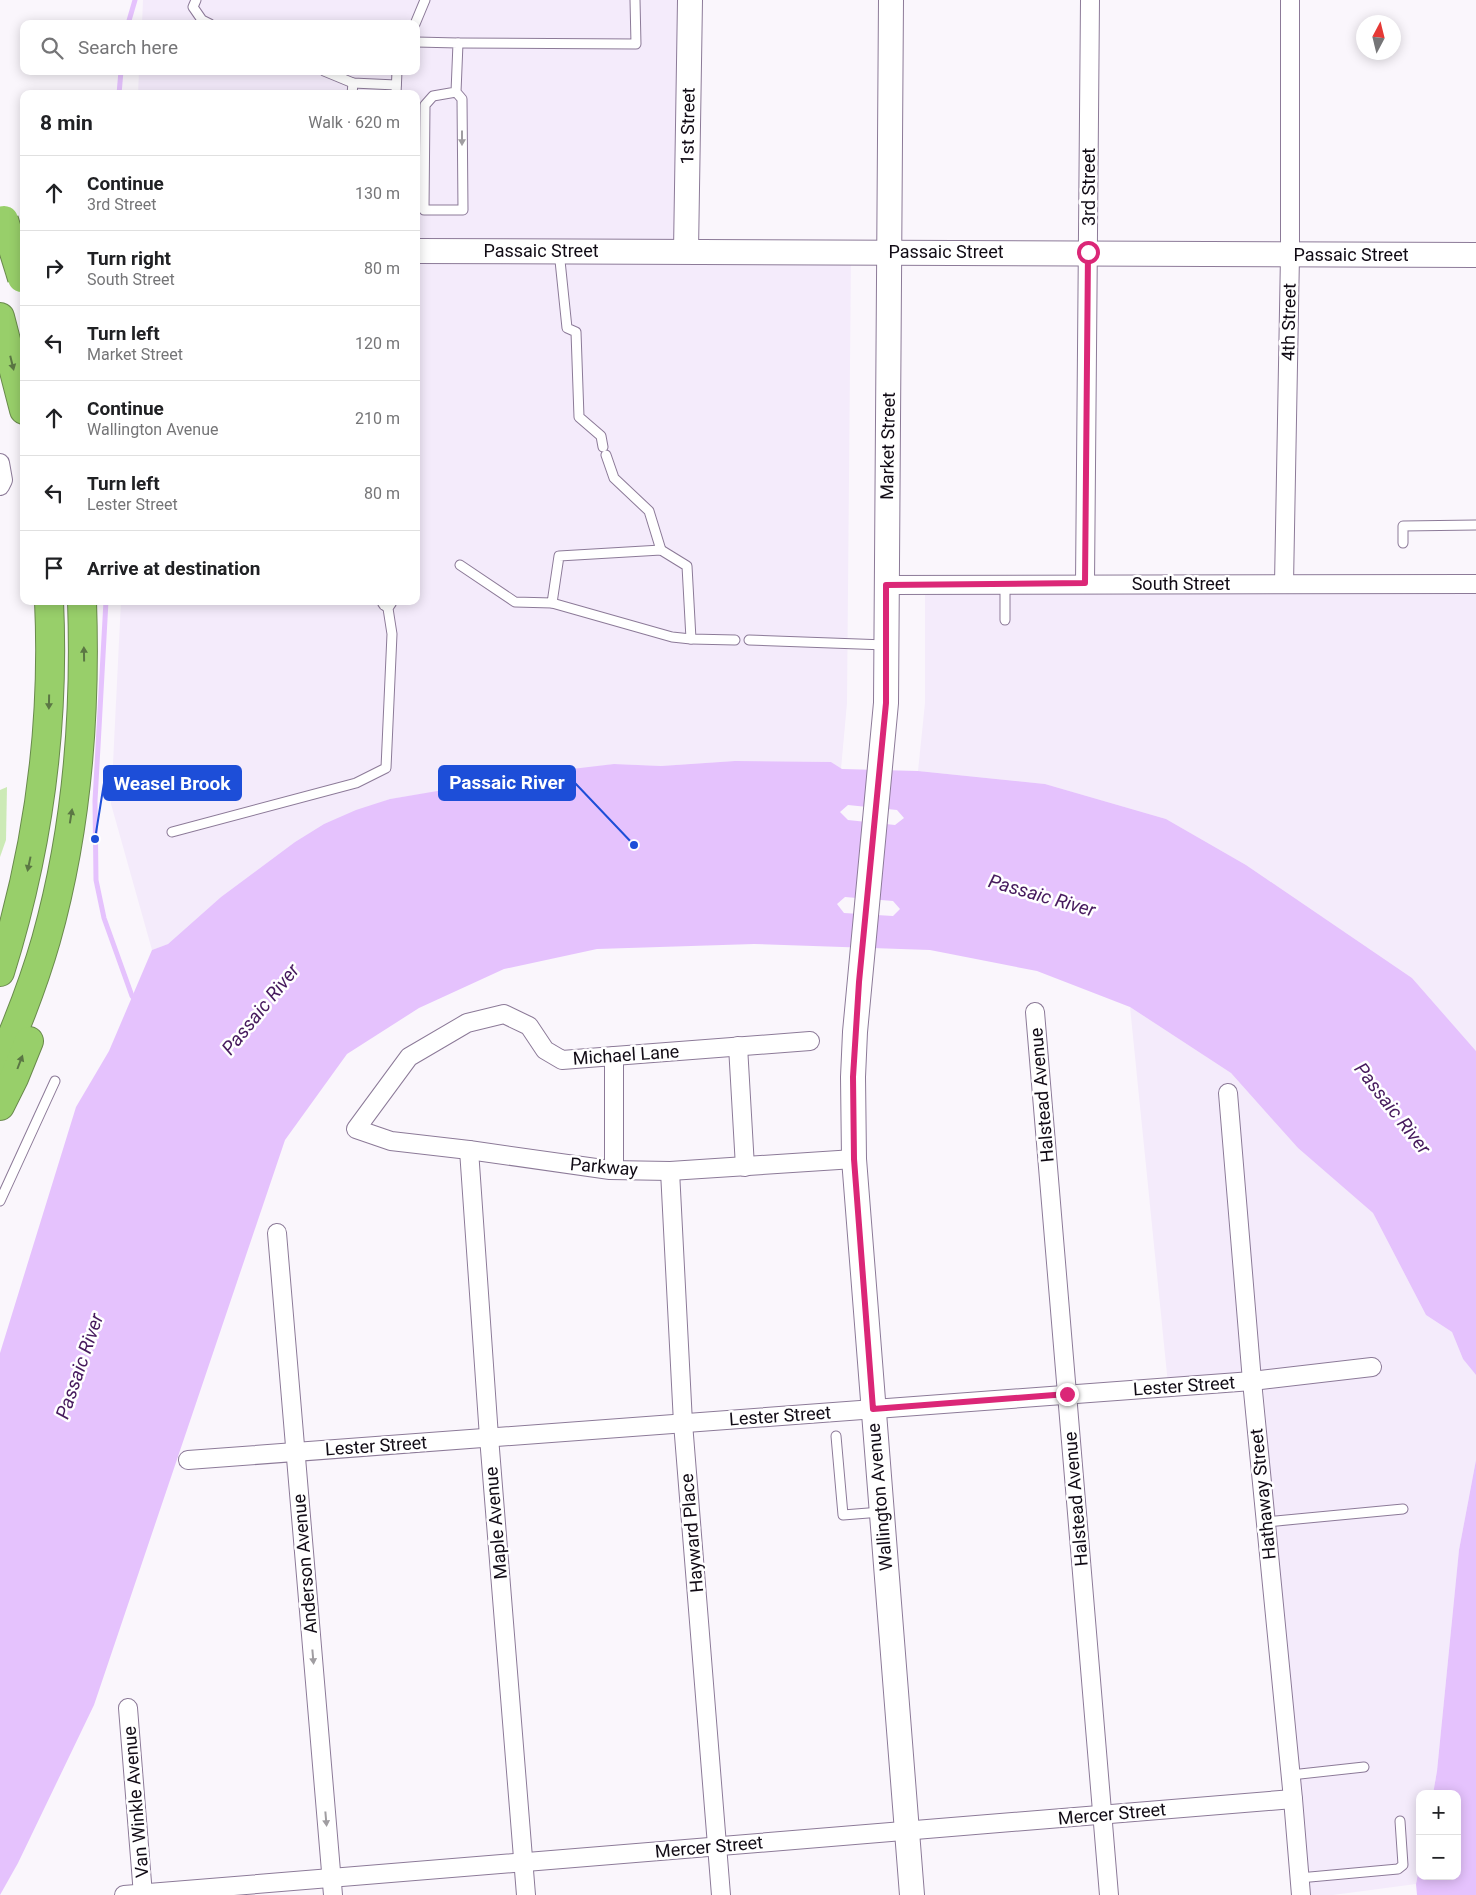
<!DOCTYPE html>
<html lang="en">
<head>
<meta charset="utf-8">
<style>
	body { margin:0; font-family:Roboto,sans-serif; background:#f6f6f6; color:#202124 }
	.controls { position:absolute; right:15px; bottom:15px; display:grid; overflow:hidden; border-radius:10px; box-shadow:0 2px 12px #0003 }
	.controls button { width:45px; height:45px; display:grid; place-items:center; padding:0; border:0; border-bottom:1px solid #e0e0e0; background:#fff; color:#202124; font:25px sans-serif }
	.compass { position:absolute; left:1356px; top:15px; width:45px; height:45px; border-radius:50%; background:#fff; box-shadow:0 2px 12px #0003; rotate:7deg }
	.stop { position:absolute; width:15px; height:15px; margin:-11px; border:4px solid #db2777; border-radius:50%; background:#fff }
	.stop.end { background:#db2777; border-color:#fff; box-shadow:0 1px 5px #0008 }
	.list { margin:0; padding:0; list-style:none }
	h2 { display:flex; justify-content:space-between; align-items:center; height:65px; margin:0; padding:0 20px; font-size:21px }
	h2 small { font-size:16px; font-weight:400; color:#757577 }
	.list li { display:grid; grid-template-columns:32px 1fr auto; gap:15px; align-items:center; box-sizing:border-box; height:75px; padding:0 20px; border-top:1px solid #e0e0e0 }
	.list b { display:block; font-size:19px; white-space:nowrap }
	.list p { margin:0; font-size:16px; white-space:nowrap; color:#757577 }
	.list em { font-size:16px; font-style:normal; color:#757577 }
	.icon { flex:none; width:28px; height:28px; fill:none; stroke:currentColor; stroke-width:2; stroke-linecap:round; stroke-linejoin:round }
	.map { position:relative; flex:none; width:1476px; height:1895px; overflow:hidden }
	.search { position:absolute; background:#fff; box-shadow:0 2px 12px #0003; left:20px; top:20px; width:400px; height:55px; display:flex; align-items:center; gap:12px; box-sizing:border-box; padding:0 18px; border-radius:10px; color:#757577; font-size:19px }
	.panel { position:absolute; background:#fff; box-shadow:0 2px 12px #0003; left:20px; top:90px; width:400px; height:515px; border-radius:10px }
	.map>svg:first-child { display:block }
</style>
</head>
<body>
<div class="map">
<svg width="1476" height="1895" viewBox="0 0 1476 1895">
	<rect width="100%" height="100%" fill="#faf6fc"/>
	<!-- built -->
	<g fill="#f4ebfb">
		<polygon points="143,0 690,0 690,248 851,251 847,703 841,769 831,762 735,761 661,766 614,764 390,799 324,824 295,842 221,897 168,944 152,950 111,804 121,601 416,601 416,94 138,94 139,71 416,71 416,24 142,24"/>
		<polygon points="925,585 1476,585 1476,1051 1412,978 1246,865 1166,819 1045,784 918,771 925,703"/>
		<polygon points="1130,1007 1231,1073 1298,1148 1373,1213 1426,1315 1452,1332 1463,1359 1476,1375 1476,1460 1459,1550 1437,1771 1433,1794 1420,1794 1420,1864 1416,1884 1333,1895 1306,1895 1262,1374 1168,1384"/>
	</g>
	<!-- green -->
	<polygon fill="#cceab6" points="7,787 6,840 0,857 0,790"/>
	<!-- water -->
	<g fill="#e5c2fd" fill-rule="evenodd">
		<path d="M 735,761 L 831,762 L 842,769 L 918,771 L 1045,784 L 1166,819 L 1246,865 L 1412,978 L 1476,1051 L 1476,1375 L 1463,1359 L 1452,1332 L 1426,1315 L 1373,1213 L 1298,1148 L 1231,1073 L 1130,1007 L 1037,971 L 930,950 L 754,944 L 597,949 L 504,969 L 419,1008 L 347,1054 L 285,1140 L 94,1705 L 18,1863 L 0,1895 L 0,1353 L 76,1107 L 109,1051 L 152,950 L 168,944 L 221,897 L 295,842 L 324,824 L 356,810 L 390,799 L 555,771 L 614,764 L 661,766 ZM 848,805 L 897,810 L 904,818 L 895,825 L 848,820 L 840,812 ZM 845,897 L 893,901 L 900,909 L 893,916 L 844,913 L 837,904 Z"/>
		<polygon points="1476,1460 1476,1895 1417,1895 1416,1884 1420,1864 1420,1876 1457,1876 1457,1794 1433,1794 1437,1771 1459,1550"/>
	</g>
	<g fill="none" stroke-linecap="round" stroke-linejoin="round">
		<!-- stream -->
		<g stroke="#e5c2fd" stroke-width="5">
			<polyline points="128,24 135,0"/>
			<polyline points="119,94 121,71"/>
			<polyline points="106,601 95,801 96,880 104,918 132,996 136,1001"/>
		</g>
		<defs>
			<g id="lane">
				<polyline points="196,0 193,7 202,20 210,24"/>
				<polyline points="415,24 425,0"/>
				<polyline points="416,42 458,43 456,92 462,99 463,210 424,210 425,105 433,96 456,92"/>
				<polyline points="458,43 636,44 635,0"/>
				<polyline points="324,71 353,83 396,85"/>
				<polyline points="352,94 353,83"/>
				<polyline points="396,94 397,71"/>
				<polyline points="559,251 567,328 576,332 579,417 601,436 603,447"/>
				<polyline points="606,455 614,478 649,511 661,550"/>
				<polyline points="1403,543 1403,526 1476,525"/>
				<polyline points="460,565 515,602 552,603 559,556 661,550 687,566 691,639 735,640"/>
				<polyline points="552,603 672,637 691,639"/>
				<polyline points="1005,620 1005,584"/>
				<polyline points="749,640 886,645"/>
				<polyline points="172,832 356,783 386,768 392,634 387,602"/>
				<polyline points="0,1201 55,1081"/>
				<polyline points="836,1436 843,1515 881,1512"/>
				<polyline points="1266,1522 1403,1509"/>
				<polyline points="1291,1775 1364,1767"/>
				<polyline points="1299,1878 1398,1869 1403,1865 1400,1821"/>
			</g>
			<g id="street">
				<polyline points="0,463 3,480 0,486"/>
				<polyline points="1085,583 1090,0"/>
				<polyline points="1284,584 1290,255 1290,0"/>
				<polyline points="886,585 1476,584"/>
				<polyline points="387,602 387,601"/>
				<polyline points="1035,1012 1109,1895"/>
				<polyline points="810,1041 562,1060 545,1050 529,1026 504,1014 467,1023 409,1057 356,1129 391,1141 469,1150 610,1170 670,1171 854,1159"/>
				<polyline points="738,1046 745,1167"/>
				<polyline points="1228,1093 1252,1381 1293,1799 1301,1895"/>
				<polyline points="469,1150 489,1437 526,1895"/>
				<polyline points="614,1170 614,1056"/>
				<polyline points="670,1171 683,1423 721,1895"/>
				<polyline points="277,1233 333,1895"/>
				<polyline points="188,1460 1252,1381 1372,1367"/>
				<polyline points="128,1708 143,1895"/>
				<polyline points="124,1895 1293,1799"/>
			</g>
			<g id="secondary">
				<polyline points="891,0 886,703 855,1032 853,1077 854,1159 912,1895"/>
				<polyline points="416,251 1476,255"/>
				<polyline points="686,251 690,0"/>
			</g>
			<g id="highway">
				<polyline points="0,317 24,410"/>
				<path d="M 0,972 C 38,851 55,728 49,601"/>
				<path d="M 0,1064 C 18,1023 34,982 46,940 C 77,830 86,714 82,601"/>
				<polyline points="0,1106 14,1078 29,1041"/>
			</g>
		</defs>
		<!-- lane casing -->
		<use href="#lane" stroke="#8c7a98" stroke-width="11"/>
		<!-- street casing -->
		<use href="#street" stroke="#8c7a98" stroke-width="20"/>
		<!-- secondary casing -->
		<use href="#secondary" stroke="#8c7a98" stroke-width="26"/>
		<!-- highway casing -->
		<use href="#highway" stroke="#698a4c" stroke-width="30"/>
		<!-- lane -->
		<use href="#lane" stroke="#fff" stroke-width="9"/>
		<!-- street -->
		<use href="#street" stroke="#fff" stroke-width="18"/>
		<!-- secondary -->
		<use href="#secondary" stroke="#fff" stroke-width="24"/>
		<!-- highway -->
		<use href="#highway" stroke="#98cf6a" stroke-width="28"/>
		<defs>
			<polyline id="highway-bridge" points="4,220 22,278"/>
		</defs>
		<!-- highway-bridge casing -->
		<use href="#highway-bridge" stroke="#698a4c" stroke-width="30" stroke-linecap="butt"/>
		<!-- highway-bridge -->
		<use href="#highway-bridge" stroke="#98cf6a" stroke-width="28"/>
	</g>
	<!-- one-way arrows -->
	<defs><path id="oneway-solid" d="M-6-.8H1V-3.2L6.5 0L1 3.2V.8H-6Z" transform="scale(1.25)"/></defs>
	<g fill="#a09da1">
		<use href="#oneway-solid" transform="translate(462 138) rotate(90)"/>
		<use href="#oneway-solid" transform="translate(313 1657) rotate(85)"/>
		<use href="#oneway-solid" transform="translate(326 1819) rotate(85)"/>
	</g>
	<g fill="#5b7744">
		<use href="#oneway-solid" transform="translate(12 363) rotate(76)"/>
		<use href="#oneway-solid" transform="translate(84 654) rotate(-91)"/>
		<use href="#oneway-solid" transform="translate(49 702) rotate(91)"/>
		<use href="#oneway-solid" transform="translate(71 816) rotate(-81)"/>
		<use href="#oneway-solid" transform="translate(29 864) rotate(102)"/>
		<use href="#oneway-solid" transform="translate(20 1062) rotate(-69)"/>
	</g>
	<g fill="none" stroke-linecap="round" stroke-linejoin="round">
		<!-- route -->
		<polyline stroke="#db2777" stroke-width="6" points="1067,1394 873,1409 854,1159 853,1077 859,982 886,703 886,585 1085,583 1088,252"/>
	</g>
	<g text-anchor="middle" stroke-width="5" stroke-linejoin="round" paint-order="stroke">
		<!-- street labels -->
		<g font-size="18" fill="#110b15" stroke="#fff">
			<text transform="translate(688 126) rotate(-89)" y="6">1st Street</text>
			<text transform="translate(1089 187) rotate(-90)" y="6">3rd Street</text>
			<text x="541" y="257">Passaic Street</text>
			<text x="946" y="258">Passaic Street</text>
			<text x="1351" y="261">Passaic Street</text>
			<text transform="translate(1289 322) rotate(-89)" y="6">4th Street</text>
			<text transform="translate(888 446) rotate(-89)" y="6">Market Street</text>
			<text x="1181" y="590">South Street</text>
			<text transform="translate(626 1055) rotate(-4)" y="6">Michael Lane</text>
			<text transform="translate(1042 1095) rotate(-95)" y="6">Halstead Avenue</text>
			<text transform="translate(604 1167) rotate(5)" y="6">Parkway</text>
			<text transform="translate(1184 1386) rotate(-4)" y="6">Lester Street</text>
			<text transform="translate(780 1416) rotate(-4)" y="6">Lester Street</text>
			<text transform="translate(376 1446) rotate(-4)" y="6">Lester Street</text>
			<text transform="translate(1263 1494) rotate(-96)" y="6">Hathaway Street</text>
			<text transform="translate(880 1497) rotate(-95)" y="6">Wallington Avenue</text>
			<text transform="translate(1076 1499) rotate(-95)" y="6">Halstead Avenue</text>
			<text transform="translate(496 1523) rotate(-95)" y="6">Maple Avenue</text>
			<text transform="translate(692 1533) rotate(-95)" y="6">Hayward Place</text>
			<text transform="translate(305 1564) rotate(-95)" y="6">Anderson Avenue</text>
			<text transform="translate(136 1802) rotate(-95)" y="6">Van Winkle Avenue</text>
			<text transform="translate(1112 1814) rotate(-5)" y="6">Mercer Street</text>
			<text transform="translate(709 1847) rotate(-5)" y="6">Mercer Street</text>
		</g>
		<!-- water labels -->
		<g font-size="19" font-style="italic" fill="#461a5d" stroke="#fff">
			<text transform="translate(1042 895) rotate(16)" y="7">Passaic River</text>
			<text transform="translate(260 1009) rotate(-51)" y="7">Passaic River</text>
			<text transform="translate(1393 1108) rotate(52)" y="7">Passaic River</text>
			<text transform="translate(79 1366) rotate(-71)" y="7">Passaic River</text>
		</g>
	</g>
	<!-- callouts -->
	<path fill="none" stroke="#1d4ed8" stroke-width="2" d="M634 845L575 783M95 839L104 783"/>
	<g fill="#1d4ed8" stroke="#fff" stroke-width="2">
		<circle cx="634" cy="845" r="5"/>
		<circle cx="95" cy="839" r="5"/>
	</g>
	<g fill="#1d4ed8" stroke="#1d4ed8" stroke-width="2">
		<rect x="439" y="766" width="136" height="34" rx="5"/>
		<rect x="104" y="766" width="137" height="34" rx="5"/>
	</g>
	<g font-size="19" text-anchor="middle" font-weight="bold" fill="#fff">
		<text x="507" y="789">Passaic River</text>
		<text x="172" y="790">Weasel Brook</text>
	</g>
</svg>
<div class="controls">
<button>+</button>
<button>−</button>
</div>
<svg class="compass" viewBox="-18 -18 36 36"><path d="M0-13l5 13h-10z" fill="#e53935"/><path d="M0 13l5-13h-10z" fill="#757577"/></svg>
<div class="stop" style="left:1088px;top:252px"></div>
<div class="stop end" style="left:1067px;top:1394px"></div>
<div class="search"><svg class="icon" aria-label="search" viewBox="0 0 24 24"><circle cx="10" cy="10" r="6"/><path d="M15 15l6 6"/></svg>Search here</div>
<section class="panel">
<h2>8 min<small>Walk · 620 m</small></h2>
<ul class="list">
<li><svg class="icon" aria-label="ahead" viewBox="0 0 24 24"><path d="M12 20V5M6 11l6-6 6 6"/></svg><div><b>Continue</b><p>3rd Street</p></div><em>130 m</em></li>
<li><svg class="icon" aria-label="right" viewBox="0 0 24 24"><path d="M7 20v-9h11M14 6l5 5-5 5"/></svg><div><b>Turn right</b><p>South Street</p></div><em>80 m</em></li>
<li><svg class="icon" aria-label="left" viewBox="0 0 24 24"><path d="M17 20v-9H6M10 6l-5 5 5 5"/></svg><div><b>Turn left</b><p>Market Street</p></div><em>120 m</em></li>
<li><svg class="icon" aria-label="ahead" viewBox="0 0 24 24"><path d="M12 20V5M6 11l6-6 6 6"/></svg><div><b>Continue</b><p>Wallington Avenue</p></div><em>210 m</em></li>
<li><svg class="icon" aria-label="left" viewBox="0 0 24 24"><path d="M17 20v-9H6M10 6l-5 5 5 5"/></svg><div><b>Turn left</b><p>Lester Street</p></div><em>80 m</em></li>
<li><svg class="icon" aria-label="arrive" viewBox="0 0 24 24"><path d="M6 21V4h12l-3 4 3 4H6"/></svg><div><b>Arrive at destination</b></div></li>
</ul>
</section>
</div>
</body>
</html>
